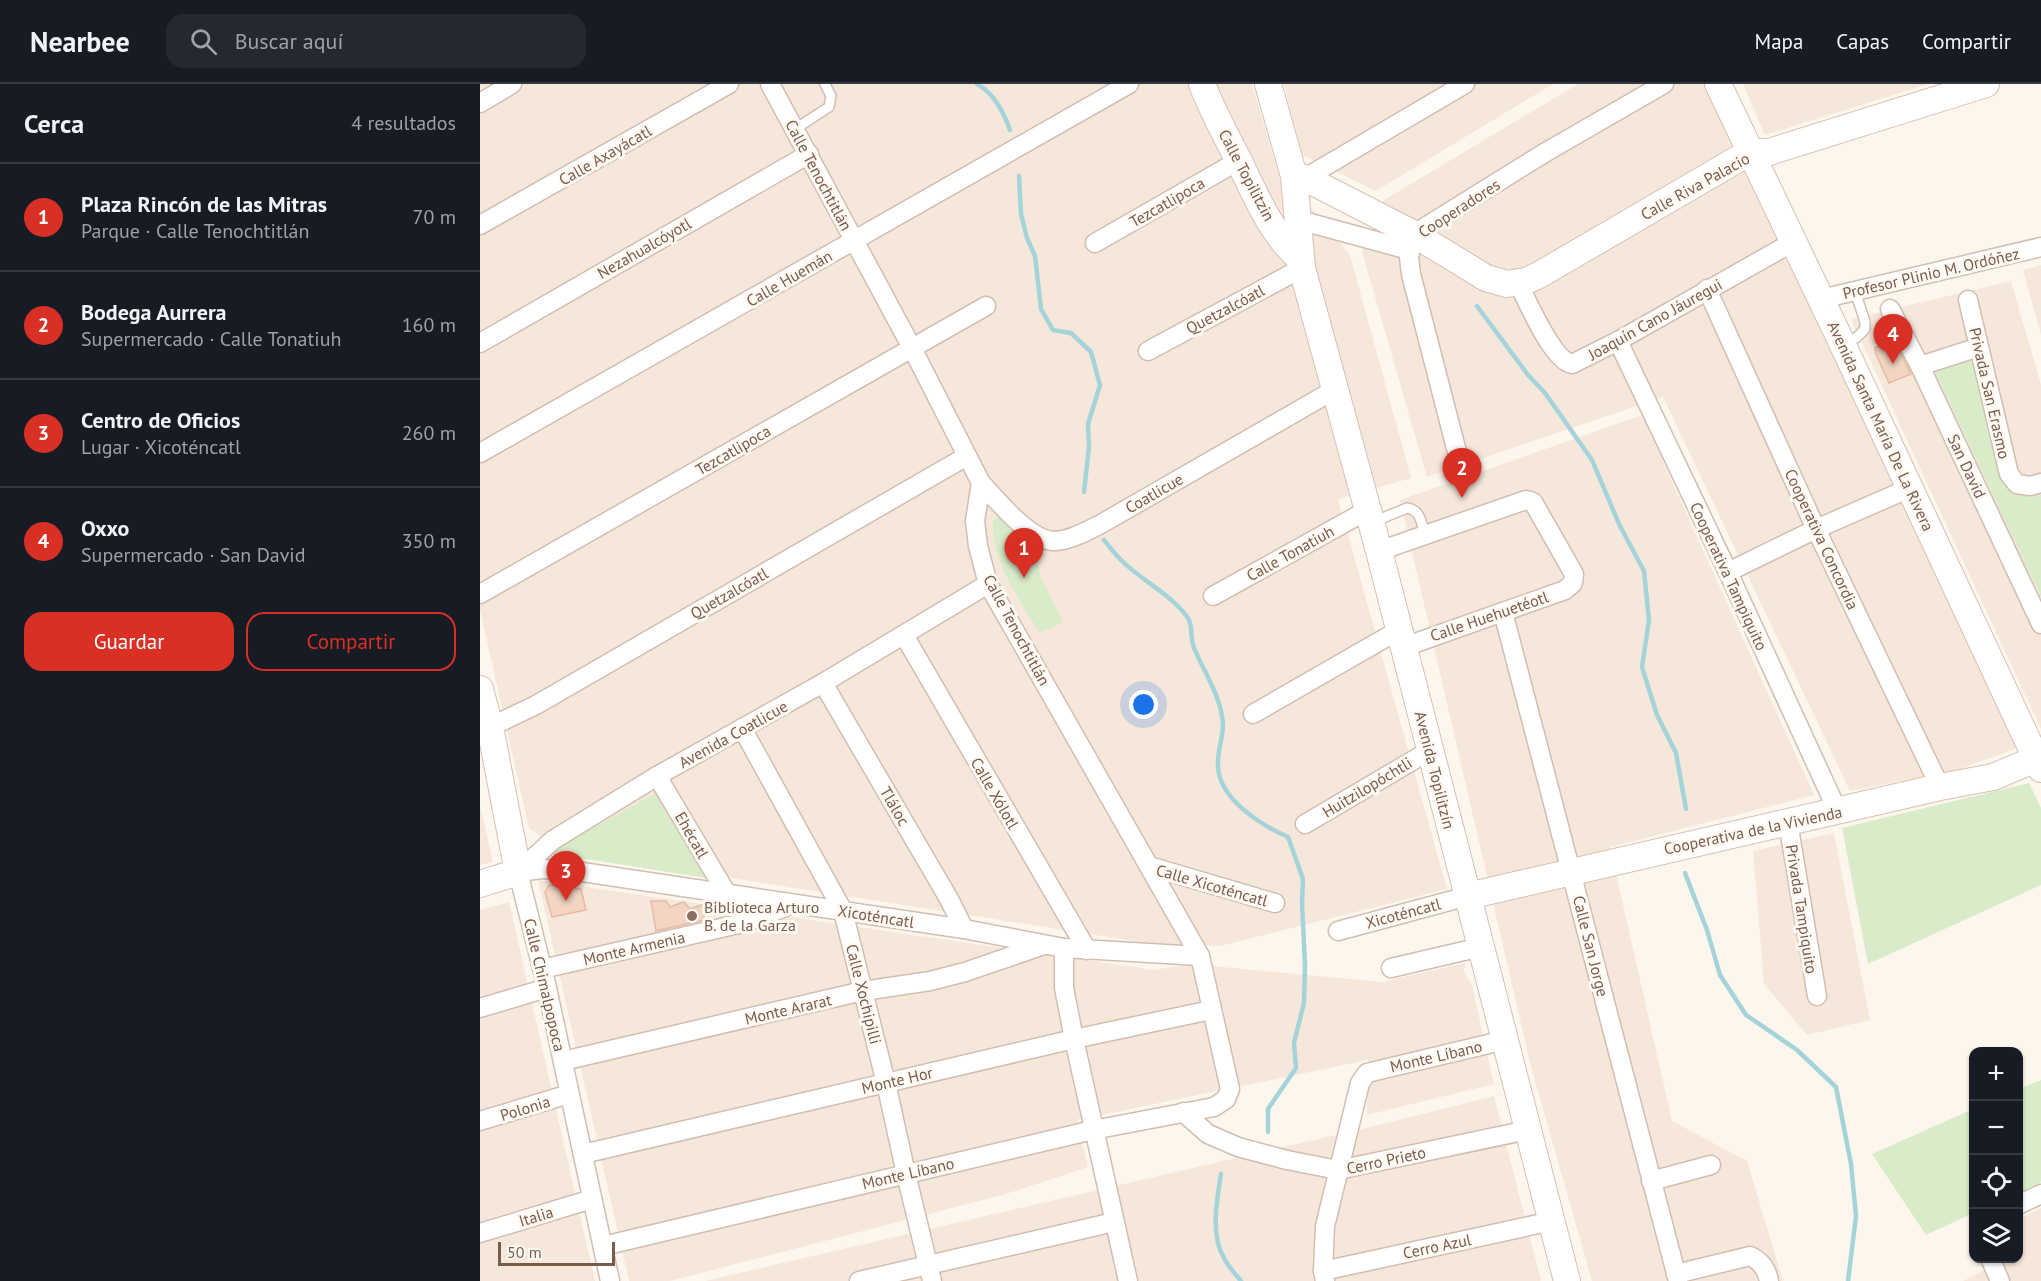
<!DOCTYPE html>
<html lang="es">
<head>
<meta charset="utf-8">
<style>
	body { margin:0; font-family:"PT Sans",sans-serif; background:#242831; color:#f1f3f6 }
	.controls { position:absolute; right:18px; bottom:18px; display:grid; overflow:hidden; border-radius:12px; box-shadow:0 2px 4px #0004 }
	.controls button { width:54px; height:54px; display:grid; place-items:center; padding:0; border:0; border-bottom:2px solid #363941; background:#171b24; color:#f1f3f6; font:30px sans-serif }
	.scale { position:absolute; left:18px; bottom:15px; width:117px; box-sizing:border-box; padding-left:6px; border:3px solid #7a5c4d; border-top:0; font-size:16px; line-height:21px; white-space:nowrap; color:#7a5c4d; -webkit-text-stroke:4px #fffaf3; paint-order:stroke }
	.you { position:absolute; left:664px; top:621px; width:21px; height:21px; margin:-15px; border:4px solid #fff; border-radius:50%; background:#1a73e8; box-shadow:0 0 0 9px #1a73e833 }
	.badge { display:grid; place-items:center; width:39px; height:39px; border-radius:50%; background:#d93025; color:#fff; font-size:20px; font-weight:700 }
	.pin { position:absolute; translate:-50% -50px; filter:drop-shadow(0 2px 3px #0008) }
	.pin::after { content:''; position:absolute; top:32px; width:21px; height:18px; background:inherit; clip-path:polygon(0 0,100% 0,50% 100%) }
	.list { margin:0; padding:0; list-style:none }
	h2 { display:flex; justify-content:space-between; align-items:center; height:78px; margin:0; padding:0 24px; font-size:26px }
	h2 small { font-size:20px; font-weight:400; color:#9ea1a6 }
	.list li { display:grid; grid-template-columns:39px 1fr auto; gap:18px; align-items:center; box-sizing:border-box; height:108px; padding:0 24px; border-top:2px solid #363941 }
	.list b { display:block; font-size:22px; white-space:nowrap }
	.list p { margin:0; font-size:20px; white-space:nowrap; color:#9ea1a6 }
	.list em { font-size:20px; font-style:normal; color:#9ea1a6 }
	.actions { display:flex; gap:12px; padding:18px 24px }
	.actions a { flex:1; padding:14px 0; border:2px solid #d93025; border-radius:18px; text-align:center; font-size:21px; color:#d93025 }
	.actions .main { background:#d93025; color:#fff }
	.icon { flex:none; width:33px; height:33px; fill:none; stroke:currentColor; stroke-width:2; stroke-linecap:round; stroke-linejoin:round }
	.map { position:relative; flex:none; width:1561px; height:1197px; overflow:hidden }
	header { display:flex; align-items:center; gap:36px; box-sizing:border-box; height:84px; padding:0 30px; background:#171b24; border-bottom:2px solid #363941 }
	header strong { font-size:28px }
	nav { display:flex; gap:33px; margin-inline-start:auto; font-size:21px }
	.search { width:420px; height:54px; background:#242831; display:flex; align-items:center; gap:15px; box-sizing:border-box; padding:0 21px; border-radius:18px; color:#9ea1a6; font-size:22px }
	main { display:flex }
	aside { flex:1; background:#171b24 }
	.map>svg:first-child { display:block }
</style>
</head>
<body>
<header>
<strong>Nearbee</strong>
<div class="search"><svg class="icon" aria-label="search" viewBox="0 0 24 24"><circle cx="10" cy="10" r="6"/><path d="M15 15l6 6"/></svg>Buscar aquí</div>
<nav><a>Mapa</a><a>Capas</a><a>Compartir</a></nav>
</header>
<main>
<aside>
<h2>Cerca<small>4 resultados</small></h2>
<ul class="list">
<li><span class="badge">1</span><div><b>Plaza Rincón de las Mitras</b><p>Parque · Calle Tenochtitlán</p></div><em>70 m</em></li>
<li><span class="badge">2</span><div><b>Bodega Aurrera</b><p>Supermercado · Calle Tonatiuh</p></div><em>160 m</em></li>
<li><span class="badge">3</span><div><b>Centro de Oficios</b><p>Lugar · Xicoténcatl</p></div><em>260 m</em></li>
<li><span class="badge">4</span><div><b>Oxxo</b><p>Supermercado · San David</p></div><em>350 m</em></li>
</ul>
<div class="actions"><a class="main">Guardar</a><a>Compartir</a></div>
</aside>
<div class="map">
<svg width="1561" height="1197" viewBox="0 0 1561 1197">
	<rect width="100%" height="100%" fill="#fdf6ec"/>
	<!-- residential -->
	<g fill="#f5e8da">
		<polygon points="0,0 772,0 796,82 870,171 931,394 858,415 967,805 740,862 667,859 84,768 49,744 0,526"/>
		<polygon points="804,0 1073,0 896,107 822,71"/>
		<polygon points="1098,0 1227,0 1540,663 1477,686 1370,707 1183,313 947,393 882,168 904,116"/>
		<polygon points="1263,0 1448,0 1285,51"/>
		<polygon points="1561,181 1561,251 1543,186"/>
		<polygon points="1531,197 1561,301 1561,645 1371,235"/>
		<polygon points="1162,331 1334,711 1130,763 1192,1037 1267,1077 1303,1197 1112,1197 1051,983 920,416"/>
		<polygon points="0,721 13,778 0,781"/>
		<polygon points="1354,749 1390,936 1327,951 1284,900 1273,767"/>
		<polygon points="58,796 674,886 711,880 902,898 986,879 983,887 992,901 1014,1000 887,1031 888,976 597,1036 608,1083 526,1110 190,1197 149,1197"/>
		<polygon points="29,818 115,1197 0,1197 0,826"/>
		<polygon points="1014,1012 1061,1197 225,1197 895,1042"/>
		<polygon points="1561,1124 1561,1197 1483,1197 1525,1175 1538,1174 1539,1135"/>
	</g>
	<!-- green -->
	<g fill="#d8ecc9">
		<polygon points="1497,274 1533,404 1551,414 1561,411 1561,513 1455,287"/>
		<path d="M 519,433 L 543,459 L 557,468 L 560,491 L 583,538 L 560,549 C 540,517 510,475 513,436 Z"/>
		<polygon points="1549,699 1561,724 1561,801 1388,880 1362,744"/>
		<polygon points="180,707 226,794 75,770 71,767"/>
		<polygon points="1561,996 1561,1098 1539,1109 1539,1005"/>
		<polygon points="1493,1025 1493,1129 1446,1151 1392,1070"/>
	</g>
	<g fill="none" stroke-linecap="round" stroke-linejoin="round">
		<!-- stream -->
		<g stroke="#a5d3da" stroke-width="4.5">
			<path d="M 497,0 C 514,9 524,29 530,46"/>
			<polyline points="539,92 541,130 547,154 555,172 561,225 573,246 591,249 611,268 620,301 608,340 609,362 604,408"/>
			<polyline points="997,222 1048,291 1065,309 1112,376 1139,440 1164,487 1169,536 1162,583 1177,631 1196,669 1206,725"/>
			<path d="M 624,456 C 630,463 635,471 642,477 C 662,497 691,510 708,534 C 713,541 710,555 714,564 C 724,588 742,614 743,641 C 743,654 737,668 738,682 C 739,715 781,741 808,753 L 823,795 L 822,819 L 825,881 L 824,919 L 814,959 L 816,984 L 788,1025 L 788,1048"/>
			<polyline points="1205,789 1227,846 1240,891 1266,931 1317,966 1356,1003 1371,1080 1376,1132 1368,1197"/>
			<path d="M 741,1090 C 737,1115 730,1151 744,1174 C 748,1182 755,1190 761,1197"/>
		</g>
	</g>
	<!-- building -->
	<g fill="#f3d5c3" stroke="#e6bba3" stroke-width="1.5">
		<polygon points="1413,254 1431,290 1409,299 1396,270 1395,264"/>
		<polygon points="69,801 101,805 106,826 72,833 65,808"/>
		<polygon points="171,817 186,817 190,823 204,818 210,825 224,820 224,836 176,847"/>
	</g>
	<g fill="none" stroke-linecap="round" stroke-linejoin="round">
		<defs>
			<g id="lane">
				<polyline points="315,45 349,23 351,12 345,0"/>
				<polyline points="1364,257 1376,254 1385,245 1385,238 1375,207"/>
				<path d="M 893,438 L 927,424 C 941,426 941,439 945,450"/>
			</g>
			<g id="street">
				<polyline points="0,19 32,0"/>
				<polyline points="825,94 985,0"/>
				<polyline points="819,136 929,166"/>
				<polyline points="0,141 249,0"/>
				<polyline points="615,159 758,77"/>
				<path d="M 1038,199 C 1048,218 1072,276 1092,280 L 1138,257 L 1313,158"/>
				<polyline points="1227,205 1336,445 1460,703"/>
				<polyline points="1341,215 1561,163"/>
				<polyline points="1488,216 1529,390 1537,400 1550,402 1561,399"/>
				<polyline points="1410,225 1440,282 1561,540"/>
				<polyline points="1138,257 1248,488 1358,728"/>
				<polyline points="0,259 329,70"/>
				<polyline points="668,267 822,184"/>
				<polyline points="1440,282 1499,263"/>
				<polyline points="977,368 931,190 929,173 934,150 1066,68 1184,0"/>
				<polyline points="0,369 649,0"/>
				<path d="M 501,399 C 517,416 548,455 573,457 C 589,457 607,447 621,440 L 854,306"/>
				<polyline points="899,467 1046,416 1053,418 1094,490 1093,499 1085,506 924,563"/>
				<polyline points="1248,488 1336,445 1430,404"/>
				<polyline points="0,510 506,222"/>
				<polyline points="733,512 886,427"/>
				<polyline points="1023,528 1198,1197"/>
				<polyline points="424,551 607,866"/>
				<polyline points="343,599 469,815 484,845"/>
				<polyline points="773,630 919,546"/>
				<polyline points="10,643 56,621 487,372"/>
				<polyline points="262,644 363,827 406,999 426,1090 452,1197"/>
				<polyline points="177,692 247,810"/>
				<polyline points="1308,738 1337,912"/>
				<polyline points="825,740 949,667"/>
				<polyline points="669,782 795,819"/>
				<polyline points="38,788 63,785 89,786 484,845 584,864 720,872"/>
				<polyline points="38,788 73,756 177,692 343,599 508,500"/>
				<polyline points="38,788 67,904 130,1197"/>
				<polyline points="858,847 988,812"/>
				<polyline points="584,864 584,904 594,955 648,1197"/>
				<polyline points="911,884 1001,863"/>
				<polyline points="62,885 263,839 313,820"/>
				<polyline points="0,924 67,904"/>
				<polyline points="83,977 383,907 450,897 485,888 564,861"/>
				<polyline points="703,1028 728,1050 758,1063 807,1076 858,1086 1048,1046"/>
				<polyline points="0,1037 89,1010"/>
				<polyline points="103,1070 594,955 731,926"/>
				<polyline points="1171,1097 1231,1081"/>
				<polyline points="1538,1121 1561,1110"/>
				<polyline points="0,1149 112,1115"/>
				<polyline points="123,1162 613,1046 734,1023 746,1015 750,1005 720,872 508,500 498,462 495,437 501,399 432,264 290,0"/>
				<polyline points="1510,1174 1520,1197"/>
				<polyline points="843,1187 1072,1137"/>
				<path d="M 1196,1190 L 1270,1172 C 1281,1177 1287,1185 1289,1197"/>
				<polyline points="379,1197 634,1138"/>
				<polyline points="845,1197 843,1187 845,1142 880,999 887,989 1025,956"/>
			</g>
			<g id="secondary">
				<path d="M 722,0 C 732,26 745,50 758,75 C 775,110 791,150 821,176"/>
				<polyline points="788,0 814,92 822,184 899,467 1087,1197"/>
				<polyline points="1238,0 1361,257 1561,685"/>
				<polyline points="814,92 825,94 934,150 1006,194 1027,200 1046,197 1059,191 1270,68 1289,68 1506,0"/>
				<polyline points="0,605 10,643 38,788 0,800"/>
				<polyline points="988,812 1460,703 1513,693 1561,673"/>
			</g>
		</defs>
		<!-- lane casing -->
		<use href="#lane" stroke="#d1beb0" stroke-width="12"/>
		<!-- street casing -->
		<use href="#street" stroke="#d1beb0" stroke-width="21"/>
		<!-- secondary casing -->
		<use href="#secondary" stroke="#d6c0b0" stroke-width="28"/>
		<!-- lane -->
		<use href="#lane" stroke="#fff" stroke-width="9"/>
		<!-- street -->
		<use href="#street" stroke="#fff" stroke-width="18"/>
		<!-- secondary -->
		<use href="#secondary" stroke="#fff" stroke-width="26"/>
	</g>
	<!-- markers -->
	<circle fill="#8d6e63" stroke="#fffaf3" stroke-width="2" cx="212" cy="832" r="6"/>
	<g text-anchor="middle" stroke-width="6" stroke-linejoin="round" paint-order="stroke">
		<!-- street labels -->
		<g font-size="16" fill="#7a5c4d" stroke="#fffaf3">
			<text transform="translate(125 71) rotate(-30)" y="6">Calle Axayácatl</text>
			<text transform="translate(339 91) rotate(62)" y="6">Calle Tenochtitlán</text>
			<text transform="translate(767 91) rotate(62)" y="6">Calle Topilitzin</text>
			<text transform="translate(1215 102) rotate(-29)" y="6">Calle Riva Palacio</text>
			<text transform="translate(687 118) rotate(-30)" y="6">Tezcatlipoca</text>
			<text transform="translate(979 124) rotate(-33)" y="6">Cooperadores</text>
			<text transform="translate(164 164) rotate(-30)" y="6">Nezahualcóyotl</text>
			<text transform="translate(1451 189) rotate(-13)" y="6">Profesor Plinio M. Ordóñez</text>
			<text transform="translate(309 194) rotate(-30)" y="6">Calle Huemán</text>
			<text transform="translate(745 225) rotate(-28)" y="6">Quetzalcóatl</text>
			<text transform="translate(1175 235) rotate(-29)" y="6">Joaquín Cano Jáuregui</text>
			<text transform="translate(1510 309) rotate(77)" y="6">Privada San Erasmo</text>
			<text transform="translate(1401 342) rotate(65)" y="6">Avenida Santa María De La Rivera</text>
			<text transform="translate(253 366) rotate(-30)" y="6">Tezcatlipoca</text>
			<text transform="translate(1487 382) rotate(65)" y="6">San David</text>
			<text transform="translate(674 409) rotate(-30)" y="6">Coatlicue</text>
			<text transform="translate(1342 455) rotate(65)" y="6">Cooperativa Concordia</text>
			<text transform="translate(810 469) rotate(-29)" y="6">Calle Tonatiuh</text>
			<text transform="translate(1249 492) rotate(65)" y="6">Cooperativa Tampiquito</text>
			<text transform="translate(249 509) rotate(-30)" y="6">Quetzalcóatl</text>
			<text transform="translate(1009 532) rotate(-19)" y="6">Calle Huehuetéotl</text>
			<text transform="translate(537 546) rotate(62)" y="6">Calle Tenochtitlán</text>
			<text transform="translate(253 650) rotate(-29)" y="6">Avenida Coatlicue</text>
			<text transform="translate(955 686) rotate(76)" y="6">Avenida Topilitzín</text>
			<text transform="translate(887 703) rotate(-31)" y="6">Huitzilopóchtli</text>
			<text transform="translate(515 709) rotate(60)" y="6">Calle Xólotl</text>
			<text transform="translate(415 722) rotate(60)" y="6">Tláloc</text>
			<text transform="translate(1273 746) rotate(-12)" y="6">Cooperativa de la Vivienda</text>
			<text transform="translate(212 751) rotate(60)" y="6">Ehécatl</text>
			<text transform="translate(732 801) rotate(16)" y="6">Calle Xicoténcatl</text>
			<text transform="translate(1322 825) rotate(81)" y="6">Privada Tampiquito</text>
			<text transform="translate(923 829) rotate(-15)" y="6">Xicoténcatl</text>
			<text transform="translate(396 832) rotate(9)" y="6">Xicoténcatl</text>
			<text transform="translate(1111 862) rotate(76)" y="6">Calle San Jorge</text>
			<text transform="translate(154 864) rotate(-13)" y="6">Monte Armenia</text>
			<text transform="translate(65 901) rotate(77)" y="6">Calle Chimalpopoca</text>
			<text transform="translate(384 910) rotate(76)" y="6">Calle Xochipilli</text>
			<text transform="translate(308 925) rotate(-13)" y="6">Monte Ararat</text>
			<text transform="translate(956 972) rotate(-13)" y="6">Monte Líbano</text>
			<text transform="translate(417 996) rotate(-13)" y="6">Monte Hor</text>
			<text transform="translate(45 1024) rotate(-17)" y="6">Polonia</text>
			<text transform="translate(906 1076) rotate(-12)" y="6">Cerro Prieto</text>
			<text transform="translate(428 1089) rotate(-13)" y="6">Monte Líbano</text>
			<text transform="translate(56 1132) rotate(-17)" y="6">Italia</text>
			<text transform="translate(957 1162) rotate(-12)" y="6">Cerro Azul</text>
		</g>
		<!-- education labels -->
		<g font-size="16" fill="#785e54" stroke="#fffaf3" text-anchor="start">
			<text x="224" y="829">Biblioteca Arturo<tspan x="224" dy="18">B. de la Garza</tspan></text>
		</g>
	</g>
</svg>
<div class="controls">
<button>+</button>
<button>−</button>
<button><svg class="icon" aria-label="locate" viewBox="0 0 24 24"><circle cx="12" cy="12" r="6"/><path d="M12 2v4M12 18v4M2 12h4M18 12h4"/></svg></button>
<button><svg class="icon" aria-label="layers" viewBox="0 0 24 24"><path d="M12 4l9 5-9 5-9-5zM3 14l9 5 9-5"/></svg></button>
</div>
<div class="scale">50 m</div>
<div class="you"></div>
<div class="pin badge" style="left:544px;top:494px">1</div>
<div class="pin badge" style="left:982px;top:414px">2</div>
<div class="pin badge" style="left:86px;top:817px">3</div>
<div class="pin badge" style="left:1413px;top:280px">4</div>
</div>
</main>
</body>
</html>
